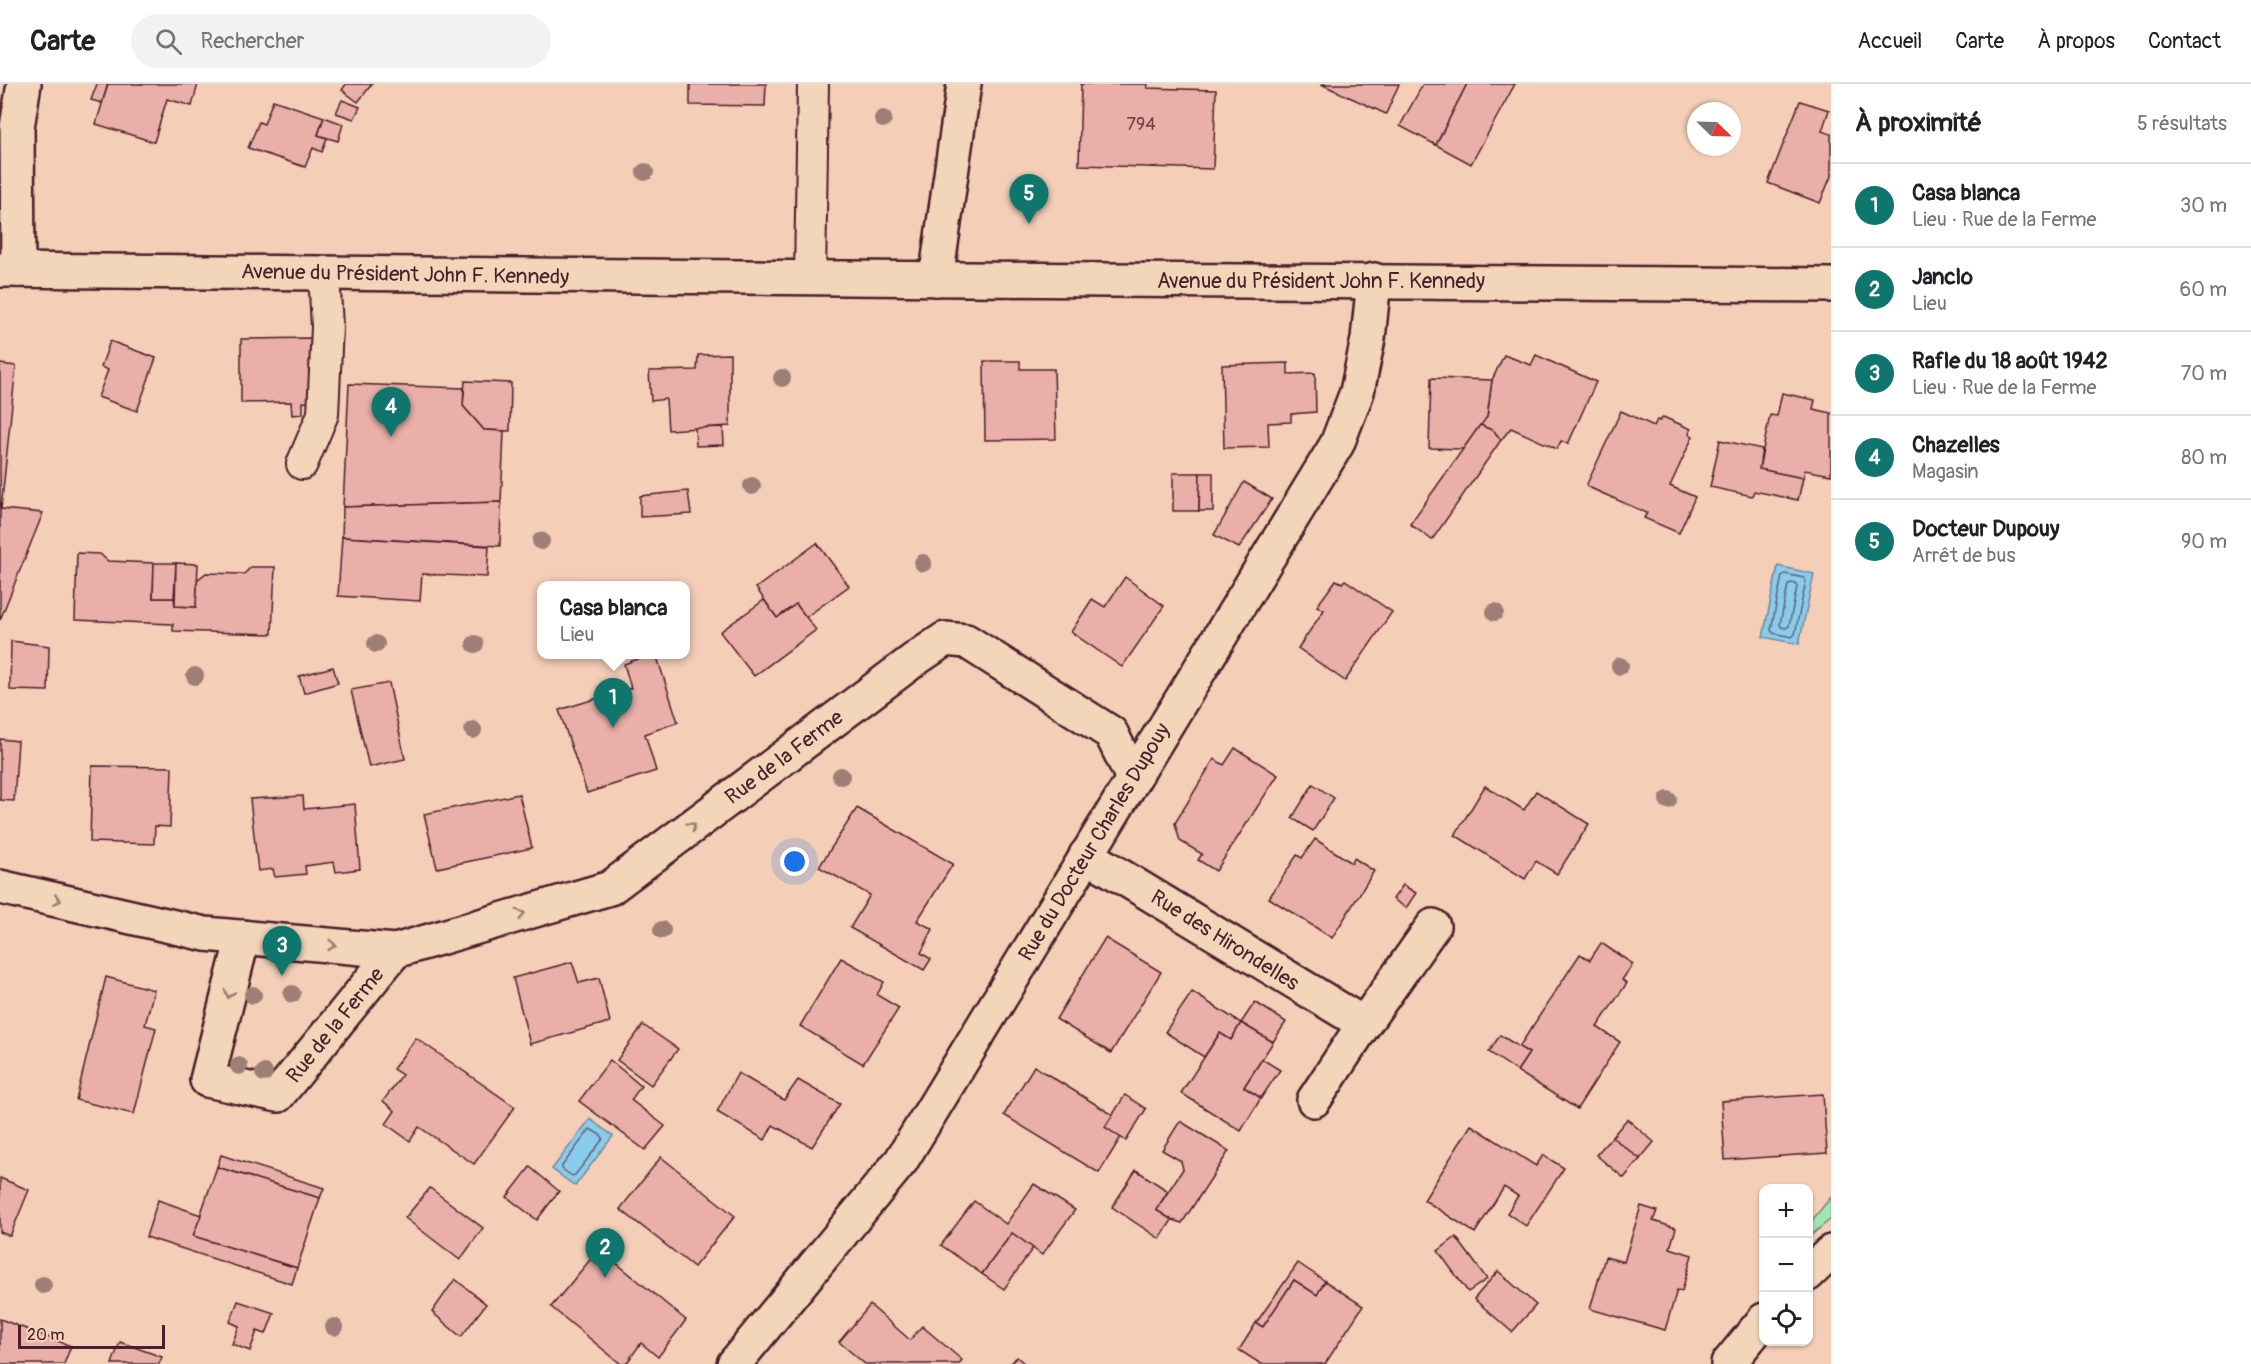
<!DOCTYPE html>
<html lang="fr">
<head>
<meta charset="utf-8">
<style>
	body { margin:0; font-family:Pangolin,sans-serif; background:#f2f2f2; color:#202124 }
	.controls { position:absolute; right:18px; bottom:18px; display:grid; overflow:hidden; border-radius:12px; box-shadow:0 2px 4px #0004 }
	.controls button { width:54px; height:54px; display:grid; place-items:center; padding:0; border:0; border-bottom:2px solid #e0e0e0; background:#fff; color:#202124; font:30px sans-serif }
	.compass { position:absolute; left:1687px; top:18px; width:54px; height:54px; border-radius:50%; background:#fff; box-shadow:0 2px 4px #0004; rotate:113deg }
	.scale { position:absolute; left:18px; bottom:15px; width:147px; box-sizing:border-box; padding-left:6px; border:3px solid #4a1f2b; border-top:0; font-size:16px; line-height:21px; white-space:nowrap; color:#4a1f2b; -webkit-text-stroke:4px #f3d5b9; paint-order:stroke }
	.you { position:absolute; left:795px; top:778px; width:21px; height:21px; margin:-15px; border:4px solid #fff; border-radius:50%; background:#1a73e8; box-shadow:0 0 0 9px #1a73e833 }
	.badge { display:grid; place-items:center; width:39px; height:39px; border-radius:50%; background:#0f766e; color:#fff; font-size:20px; font-weight:700 }
	.pin { position:absolute; translate:-50% -50px; filter:drop-shadow(0 2px 3px #0008) }
	.pin::after { content:''; position:absolute; top:32px; width:21px; height:18px; background:inherit; clip-path:polygon(0 0,100% 0,50% 100%) }
	.popup { position:absolute; left:537px; top:497px; width:153px; height:78px; box-sizing:border-box; display:grid; place-content:center; border-radius:12px; background:#fff; filter:drop-shadow(0 2px 4px #0005); font-size:20px; white-space:nowrap; color:#757577 }
	.popup b { font-size:22px; color:#202124 }
	.popup::after { content:''; position:absolute; left:50%; top:100%; margin-left:-12px; border:12px solid transparent; border-top-color:#fff }
	.list { margin:0; padding:0; list-style:none }
	h2 { display:flex; justify-content:space-between; align-items:center; height:78px; margin:0; padding:0 24px; font-size:26px }
	h2 small { font-size:20px; font-weight:400; color:#757577 }
	.list li { display:grid; grid-template-columns:39px 1fr auto; gap:18px; align-items:center; box-sizing:border-box; height:84px; padding:0 24px; border-top:2px solid #e0e0e0 }
	.list b { display:block; font-size:22px; white-space:nowrap }
	.list p { margin:0; font-size:20px; white-space:nowrap; color:#757577 }
	.list em { font-size:20px; font-style:normal; color:#757577 }
	.icon { flex:none; width:33px; height:33px; fill:none; stroke:currentColor; stroke-width:2; stroke-linecap:round; stroke-linejoin:round }
	.map { position:relative; flex:none; width:1831px; height:1280px; overflow:hidden }
	header { display:flex; align-items:center; gap:36px; box-sizing:border-box; height:84px; padding:0 30px; background:#fff; border-bottom:2px solid #e0e0e0 }
	header strong { font-size:28px }
	nav { display:flex; gap:33px; margin-inline-start:auto; font-size:21px }
	.search { width:420px; height:54px; background:#f2f2f2; display:flex; align-items:center; gap:15px; box-sizing:border-box; padding:0 21px; border-radius:33px; color:#757577; font-size:22px }
	main { display:flex }
	aside { flex:1; background:#fff }
	.map>svg:first-child { display:block }
</style>
</head>
<body>
<header>
<strong>Carte</strong>
<div class="search"><svg class="icon" aria-label="search" viewBox="0 0 24 24"><circle cx="10" cy="10" r="6"/><path d="M15 15l6 6"/></svg>Rechercher</div>
<nav><a>Accueil</a><a>Carte</a><a>À propos</a><a>Contact</a></nav>
</header>
<main>
<div class="map">
<svg width="1831" height="1280" viewBox="0 0 1831 1280">
	<rect width="100%" height="100%" fill="#f4ceb7"/>
	<filter id="ink" filterUnits="userSpaceOnUse"><feTurbulence type="fractalNoise" baseFrequency=".0167" numOctaves="2"/><feDisplacementMap in="SourceGraphic" scale="12" xChannelSelector="R" yChannelSelector="G"/><feConvolveMatrix kernelMatrix="1 2 1 2 8 2 1 2 1" color-interpolation-filters="sRGB"/></filter>
	<g filter="url(#ink)">
		<!-- green -->
		<polygon fill="#9ee6b4" stroke="#748270" stroke-width="1.5" points="1831,1113 1831,1135 1809,1153 1809,1140"/>
		<!-- water -->
		<g fill="#8acceb" stroke="#70879e" stroke-width="1.5">
			<polygon points="1778,482 1814,490 1799,560 1763,553"/>
			<polygon points="590,1035 613,1052 575,1102 552,1085"/>
		</g>
		<g fill="none" stroke-linecap="round" stroke-linejoin="round">
			<!-- shore -->
			<g stroke="#646478" stroke-width="1.5">
				<polygon points="1785,490 1804,494 1806,497 1795,550 1792,553 1773,549 1771,546 1782,492"/>
				<polygon points="1791,499 1796,500 1797,503 1789,542 1786,544 1781,543 1780,540 1788,501"/>
				<polygon points="590,1045 602,1052 603,1055 575,1091 572,1092 562,1085 562,1082"/>
			</g>
		</g>
		<!-- building -->
		<g fill="#e9afa8" stroke="#4a1f2b" stroke-width="1.5">
			<polygon points="97,0 108,0 102,19 91,16"/>
			<polygon points="108,0 198,0 192,22 167,15 154,58 96,40"/>
			<polygon points="346,0 372,0 358,18 342,6"/>
			<polygon points="690,0 766,0 765,22 690,21"/>
			<polygon points="1081,0 1148,0 1147,4 1216,6 1213,85 1079,81"/>
			<polygon points="1321,0 1399,0 1386,30"/>
			<polygon points="1423,0 1467,0 1436,61 1400,42"/>
			<polygon points="1467,0 1515,0 1471,80 1436,61"/>
			<polygon points="273,16 324,33 318,51 327,54 322,68 313,64 305,83 248,64 259,38 264,40"/>
			<polygon points="342,16 360,23 354,35 336,29"/>
			<polygon points="1800,17 1829,26 1822,47 1831,50 1831,92 1820,119 1768,99"/>
			<polygon points="324,33 343,40 338,57 318,51"/>
			<polygon points="311,254 310,319 303,318 303,330 292,331 291,318 241,319 241,255"/>
			<polygon points="110,257 156,274 137,327 98,313 108,286 101,283"/>
			<polygon points="730,270 730,342 668,346 666,315 651,317 649,287 697,286 698,271"/>
			<polygon points="1504,271 1531,281 1536,271 1596,298 1568,360 1561,357 1557,365 1511,344 1501,356 1494,347 1480,341 1487,333 1492,296"/>
			<polygon points="984,277 1020,277 1020,285 1054,285 1056,355 985,356"/>
			<polygon points="1288,279 1288,290 1315,289 1316,328 1291,330 1291,338 1268,339 1269,363 1224,364 1222,281"/>
			<polygon points="0,280 16,282 1,425 43,429 0,536"/>
			<polygon points="1431,294 1492,296 1487,333 1463,365 1429,364"/>
			<polygon points="465,297 511,299 510,347 484,346 463,322"/>
			<polygon points="349,300 464,304 463,322 484,346 504,347 501,418 343,423"/>
			<polygon points="1782,309 1815,316 1813,325 1831,329 1831,391 1805,386 1803,394 1759,385 1770,331 1777,332"/>
			<polygon points="1621,327 1654,342 1657,336 1660,337 1663,333 1691,345 1689,350 1693,352 1670,402 1695,413 1679,449 1644,434 1647,429 1586,402"/>
			<polygon points="1480,341 1494,347 1501,356 1432,456 1410,440"/>
			<polygon points="723,343 724,361 696,362 695,344"/>
			<polygon points="1720,356 1762,365 1759,385 1803,394 1798,416 1754,407 1752,412 1710,403"/>
			<polygon points="1173,389 1200,389 1199,427 1173,427"/>
			<polygon points="1200,389 1213,389 1213,427 1199,427"/>
			<polygon points="1244,398 1272,415 1239,464 1214,451"/>
			<polygon points="688,407 691,430 640,433 640,412"/>
			<polygon points="501,418 500,462 342,453 343,423"/>
			<polygon points="342,453 489,462 487,493 422,490 420,517 338,512"/>
			<polygon points="817,459 849,502 806,533 796,520 777,534 756,504"/>
			<polygon points="77,469 100,470 108,477 154,479 153,514 174,514 175,522 196,523 197,496 206,489 244,490 251,483 275,483 272,550 173,547 173,540 75,536"/>
			<polygon points="154,479 176,479 174,514 153,514"/>
			<polygon points="176,479 198,480 196,523 175,522"/>
			<polygon points="1125,493 1164,522 1122,583 1071,548 1092,515 1105,523"/>
			<polygon points="1336,496 1342,499 1345,496 1392,528 1345,597 1298,564 1324,526 1317,522"/>
			<polygon points="764,516 777,534 796,520 816,546 754,592 720,548"/>
			<polygon points="11,557 49,562 48,607 10,606"/>
			<polygon points="652,570 656,570 678,638 645,650 656,687 587,709 559,626 631,604 624,580"/>
			<polygon points="333,583 338,599 304,609 299,592"/>
			<polygon points="389,599 405,675 369,683 351,606"/>
			<polygon points="0,655 18,657 14,717 0,716"/>
			<polygon points="1235,664 1278,691 1216,787 1198,776 1202,770 1180,757 1175,739 1214,675 1224,681"/>
			<polygon points="92,682 172,683 170,743 155,742 154,760 90,758"/>
			<polygon points="1313,700 1334,714 1313,747 1292,734"/>
			<polygon points="1485,702 1524,726 1536,707 1589,740 1557,790 1536,777 1525,795 1455,751"/>
			<polygon points="519,710 532,764 437,784 424,730"/>
			<polygon points="303,712 304,725 355,720 360,785 336,788 334,778 305,782 306,790 275,793 273,785 258,787 250,715"/>
			<polygon points="857,724 953,780 917,837 933,845 921,869 931,875 924,886 850,844 870,811 819,783"/>
			<polygon points="1315,755 1352,779 1354,774 1374,787 1332,854 1269,814 1297,771 1302,774"/>
			<polygon points="1403,801 1416,809 1406,824 1393,815"/>
			<polygon points="1105,854 1161,888 1111,969 1056,935"/>
			<polygon points="1601,859 1633,880 1622,896 1627,899 1597,943 1620,958 1577,1025 1517,987 1529,969 1519,963 1580,870 1590,876"/>
			<polygon points="841,874 884,898 877,911 899,924 863,980 800,942"/>
			<polygon points="572,878 579,899 599,894 610,938 530,960 513,894"/>
			<polygon points="106,893 154,906 145,941 156,944 134,1030 76,1016"/>
			<polygon points="1192,908 1241,939 1231,956 1220,949 1204,973 1165,948"/>
			<polygon points="1255,918 1286,938 1273,958 1241,939"/>
			<polygon points="1241,939 1273,958 1244,1003 1261,1014 1241,1047 1181,1009 1220,949 1231,956"/>
			<polygon points="643,941 678,965 651,1001 617,976"/>
			<polygon points="1500,951 1529,969 1517,987 1489,968"/>
			<polygon points="416,954 515,1023 474,1080 419,1043 410,1057 386,1040 395,1027 383,1017 402,991 393,985"/>
			<polygon points="1262,975 1280,986 1261,1014 1244,1003"/>
			<polygon points="610,976 641,1002 631,1016 665,1042 645,1066 579,1017"/>
			<polygon points="1034,982 1113,1031 1105,1043 1121,1053 1099,1089 1004,1031"/>
			<polygon points="738,989 784,1016 798,996 840,1020 812,1063 773,1041 765,1056 717,1028"/>
			<polygon points="1823,1010 1827,1069 1725,1076 1721,1017"/>
			<polygon points="1125,1011 1146,1025 1126,1057 1105,1043"/>
			<polygon points="1627,1035 1654,1058 1640,1075 1612,1053"/>
			<polygon points="1180,1037 1229,1067 1182,1139 1172,1136 1156,1126 1183,1085 1181,1077 1162,1066"/>
			<polygon points="1471,1041 1536,1082 1543,1071 1564,1084 1526,1142 1507,1129 1518,1112 1504,1103 1475,1149 1424,1116"/>
			<polygon points="1612,1053 1640,1075 1624,1094 1596,1071"/>
			<polygon points="221,1071 324,1104 320,1114 217,1083"/>
			<polygon points="661,1073 735,1132 694,1183 620,1125"/>
			<polygon points="217,1083 320,1114 297,1184 193,1152"/>
			<polygon points="530,1083 559,1107 537,1136 507,1113"/>
			<polygon points="1136,1086 1168,1107 1156,1126 1172,1136 1160,1155 1112,1123"/>
			<polygon points="0,1094 29,1106 10,1152 0,1148"/>
			<polygon points="1034,1100 1075,1126 1042,1171 1012,1149 982,1190 941,1161 974,1117 1006,1140"/>
			<polygon points="430,1104 483,1144 460,1176 405,1134"/>
			<polygon points="158,1116 201,1131 193,1152 297,1184 292,1200 146,1153"/>
			<polygon points="1641,1122 1657,1127 1653,1137 1676,1144 1670,1164 1692,1171 1682,1207 1677,1206 1665,1246 1590,1225 1605,1173 1624,1178"/>
			<polygon points="1012,1149 1033,1164 1004,1205 982,1190"/>
			<polygon points="1456,1153 1487,1195 1468,1208 1438,1167"/>
			<polygon points="599,1165 686,1236 658,1273 641,1259 626,1280 621,1280 551,1223"/>
			<polygon points="1298,1179 1325,1197 1317,1211 1294,1196 1263,1243 1256,1239"/>
			<polygon points="1498,1187 1536,1221 1512,1248 1474,1215"/>
			<polygon points="455,1195 486,1220 461,1253 432,1228"/>
			<polygon points="1294,1196 1317,1211 1325,1197 1363,1222 1325,1280 1261,1280 1239,1266 1256,1239 1263,1243"/>
			<polygon points="238,1217 274,1229 266,1250 257,1247 250,1267 232,1260 239,1242 230,1238"/>
			<polygon points="870,1221 910,1256 922,1242 962,1276 959,1280 865,1280 839,1258"/>
			<polygon points="0,1235 71,1262 64,1280 0,1280"/>
			<polygon points="120,1258 162,1273 159,1280 112,1280"/>
			<polygon points="1017,1273 1025,1280 1010,1280"/>
		</g>
		<g fill="none" stroke-linecap="round" stroke-linejoin="round">
			<defs>
				<g id="lane">
					<polyline points="810,194 813,0"/>
					<polyline points="302,380 323,330 327,243 324,189"/>
				</g>
				<g id="street">
					<polyline points="18,186 17,43 24,0"/>
					<polyline points="936,195 964,0"/>
					<polyline points="1086,771 1364,940 1433,842"/>
					<polyline points="0,803 205,850 395,867 610,804 914,576 945,555 966,557 1111,649 1133,694"/>
					<polyline points="243,853 207,996 278,1011 395,867"/>
					<polyline points="1314,1016 1364,940"/>
					<polyline points="1808,1190 1831,1168"/>
					<polyline points="734,1280 901,1077 1337,360 1357,308 1368,255 1374,196"/>
					<polyline points="1728,1280 1764,1236"/>
				</g>
				<path id="secondary" d="M 0,186 C 610,195 1221,195 1831,201"/>
			</defs>
			<!-- lane casing -->
			<use href="#lane" stroke="#4a1f2b" stroke-width="34"/>
			<!-- street casing -->
			<use href="#street" stroke="#4a1f2b" stroke-width="38"/>
			<!-- secondary casing -->
			<use href="#secondary" stroke="#4a1f2b" stroke-width="38"/>
			<!-- lane -->
			<use href="#lane" stroke="#f3d5b9" stroke-width="30"/>
			<!-- street -->
			<use href="#street" stroke="#f3d5b9" stroke-width="33"/>
			<!-- secondary -->
			<use href="#secondary" stroke="#f3d5b9" stroke-width="33"/>
		</g>
		<!-- trees -->
		<g fill="#9e7e76">
			<circle cx="883" cy="35" r="9"/>
			<circle cx="645" cy="88" r="9"/>
			<circle cx="782" cy="294" r="9"/>
			<circle cx="752" cy="402" r="9"/>
			<circle cx="541" cy="457" r="9"/>
			<circle cx="923" cy="479" r="9"/>
			<circle cx="1495" cy="528" r="9"/>
			<circle cx="376" cy="560" r="9"/>
			<circle cx="475" cy="560" r="9"/>
			<circle cx="1620" cy="582" r="9"/>
			<circle cx="195" cy="592" r="9"/>
			<circle cx="473" cy="646" r="9"/>
			<circle cx="841" cy="692" r="9"/>
			<circle cx="1668" cy="716" r="9"/>
			<circle cx="662" cy="846" r="9"/>
			<circle cx="292" cy="910" r="9"/>
			<circle cx="253" cy="911" r="9"/>
			<circle cx="239" cy="982" r="9"/>
			<circle cx="264" cy="989" r="9"/>
			<circle cx="43" cy="1201" r="9"/>
			<circle cx="334" cy="1243" r="9"/>
		</g>
		<!-- one-way arrows -->
		<defs><path id="oneway-chevron" d="M-2-3.5L2.5 0L-2 3.5" fill="none" stroke-width="1.6" stroke-linecap="round" stroke-linejoin="round" transform="scale(1.5)"/></defs>
		<g stroke="#9e7a72">
			<use href="#oneway-chevron" transform="translate(692 742) rotate(-37)"/>
			<use href="#oneway-chevron" transform="translate(57 816) rotate(13)"/>
			<use href="#oneway-chevron" transform="translate(521 830) rotate(-16)"/>
			<use href="#oneway-chevron" transform="translate(332 861) rotate(5)"/>
			<use href="#oneway-chevron" transform="translate(229 910) rotate(104)"/>
		</g>
	</g>
	<g text-anchor="middle" stroke-width="6" stroke-linejoin="round" paint-order="stroke">
		<!-- number labels -->
		<g font-size="18" fill="#72434a">
			<text x="1141" y="46">794</text>
		</g>
		<!-- street labels -->
		<g font-size="21" fill="#4a1f2b" stroke="#f3d5b9">
			<text transform="translate(405 190) rotate(1)" y="7">Avenue du Président John F. Kennedy</text>
			<text x="1321" y="204">Avenue du Président John F. Kennedy</text>
			<text transform="translate(784 673) rotate(-37)" y="7">Rue de la Ferme</text>
			<text transform="translate(1094 758) rotate(-59)" y="7">Rue du Docteur Charles Dupouy</text>
			<text transform="translate(1225 856) rotate(32)" y="7">Rue des Hirondelles</text>
			<text transform="translate(335 941) rotate(-51)" y="7">Rue de la Ferme</text>
		</g>
	</g>
</svg>
<div class="controls">
<button>+</button>
<button>−</button>
<button><svg class="icon" aria-label="locate" viewBox="0 0 24 24"><circle cx="12" cy="12" r="6"/><path d="M12 2v4M12 18v4M2 12h4M18 12h4"/></svg></button>
</div>
<svg class="compass" viewBox="-18 -18 36 36"><path d="M0-13l5 13h-10z" fill="#e53935"/><path d="M0 13l5-13h-10z" fill="#757577"/></svg>
<div class="scale">20 m</div>
<div class="you"></div>
<div class="pin badge" style="left:613px;top:644px">1</div>
<div class="popup"><b>Casa blanca</b>Lieu</div>
<div class="pin badge" style="left:605px;top:1194px">2</div>
<div class="pin badge" style="left:282px;top:892px">3</div>
<div class="pin badge" style="left:391px;top:353px">4</div>
<div class="pin badge" style="left:1029px;top:140px">5</div>
</div>
<aside>
<h2>À proximité<small>5 résultats</small></h2>
<ul class="list">
<li><span class="badge">1</span><div><b>Casa blanca</b><p>Lieu · Rue de la Ferme</p></div><em>30 m</em></li>
<li><span class="badge">2</span><div><b>Janclo</b><p>Lieu</p></div><em>60 m</em></li>
<li><span class="badge">3</span><div><b>Rafle du 18 août 1942</b><p>Lieu · Rue de la Ferme</p></div><em>70 m</em></li>
<li><span class="badge">4</span><div><b>Chazelles</b><p>Magasin</p></div><em>80 m</em></li>
<li><span class="badge">5</span><div><b>Docteur Dupouy</b><p>Arrêt de bus</p></div><em>90 m</em></li>
</ul>
</aside>
</main>
</body>
</html>
